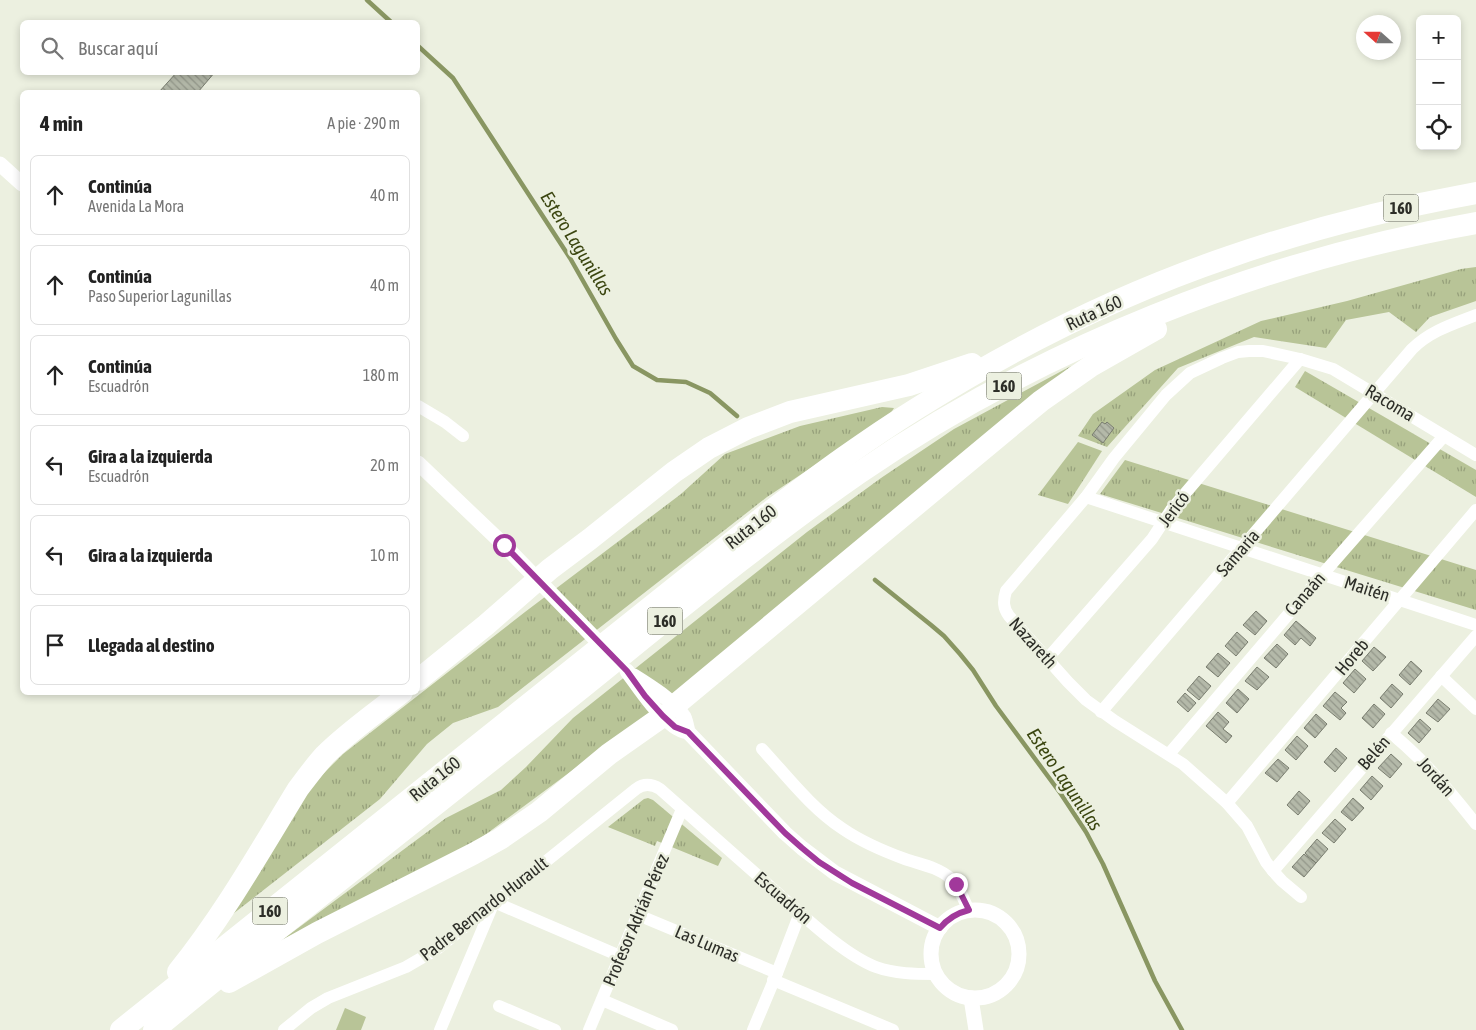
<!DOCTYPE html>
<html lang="es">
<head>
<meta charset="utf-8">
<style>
	body { margin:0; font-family:"Asap Condensed",sans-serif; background:#f2f2f2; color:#222 }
	.controls { position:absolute; right:15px; top:15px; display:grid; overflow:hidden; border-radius:8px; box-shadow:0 2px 8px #0003 }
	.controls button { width:45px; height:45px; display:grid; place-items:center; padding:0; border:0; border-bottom:1px solid #e0e0e0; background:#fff; color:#222; font:25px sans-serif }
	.compass { position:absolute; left:1356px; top:15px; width:45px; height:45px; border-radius:50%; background:#fff; box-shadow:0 2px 8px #0003; rotate:291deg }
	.stop { position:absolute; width:15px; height:15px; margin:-11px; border:4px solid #a1399b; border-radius:50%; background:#fff }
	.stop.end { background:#a1399b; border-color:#fff; box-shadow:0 1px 5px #0008 }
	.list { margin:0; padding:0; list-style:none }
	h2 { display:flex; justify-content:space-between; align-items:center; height:65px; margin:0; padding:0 20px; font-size:21px }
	h2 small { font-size:16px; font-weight:400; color:#767676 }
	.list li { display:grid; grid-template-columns:32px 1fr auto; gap:15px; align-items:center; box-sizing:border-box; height:80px; margin:0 10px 10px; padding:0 10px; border:1px solid #e0e0e0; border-radius:8px }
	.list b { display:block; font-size:19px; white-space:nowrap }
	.list p { margin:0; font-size:16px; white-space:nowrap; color:#767676 }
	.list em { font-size:16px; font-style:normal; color:#767676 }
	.icon { flex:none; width:28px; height:28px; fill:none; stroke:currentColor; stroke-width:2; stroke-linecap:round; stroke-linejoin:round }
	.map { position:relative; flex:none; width:1476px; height:1030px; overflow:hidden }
	.search { position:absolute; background:#fff; box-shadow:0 2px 8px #0003; left:20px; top:20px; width:400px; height:55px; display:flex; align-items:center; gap:12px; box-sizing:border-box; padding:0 18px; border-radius:8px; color:#767676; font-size:19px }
	.panel { position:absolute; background:#fff; box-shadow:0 2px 8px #0003; left:20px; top:90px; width:400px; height:605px; border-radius:8px }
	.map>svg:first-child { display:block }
</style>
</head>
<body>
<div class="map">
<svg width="1476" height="1030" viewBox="0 0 1476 1030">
	<defs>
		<pattern id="grass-tufts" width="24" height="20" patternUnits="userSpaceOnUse" patternTransform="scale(1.25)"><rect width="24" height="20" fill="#b8c497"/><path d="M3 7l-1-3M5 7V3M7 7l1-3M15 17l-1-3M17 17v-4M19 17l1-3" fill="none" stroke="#96a07b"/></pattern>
		<pattern id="building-back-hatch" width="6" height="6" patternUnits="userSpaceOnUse" patternTransform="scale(1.25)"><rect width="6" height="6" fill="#b4b9a9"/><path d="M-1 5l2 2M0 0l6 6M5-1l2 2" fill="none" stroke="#93978a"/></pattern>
	</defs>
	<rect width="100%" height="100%" fill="#ecf0e0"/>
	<!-- grass -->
	<g fill="url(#grass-tufts)">
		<polygon points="1476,267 1476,301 1430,317 1416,332 1389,312 1346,320 1326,348 1254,337 1178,368 1107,447 1078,436 1093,414 1155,370 1261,321 1347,301 1461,269"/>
		<polygon points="1071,366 930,486 708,670 470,846 282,940 446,818 501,790 526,767 573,718 807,532 881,478 954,429"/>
		<polygon points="1305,371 1476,470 1476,497 1295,387"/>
		<polygon points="882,407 894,408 889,416 767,497 498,707 453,723 427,744 380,799 220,924 312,785 343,754 525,612 681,494 725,454 800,426"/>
		<polygon points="1078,442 1102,451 1068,504 1038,495"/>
		<polygon points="1125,460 1476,570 1476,610 1100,494"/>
		<polygon points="648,798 653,800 722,858 718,866 657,841 655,846 608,827 644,799"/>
	</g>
	<!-- pitch -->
	<polygon fill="#b8c497" points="345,1008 366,1017 361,1030 336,1030"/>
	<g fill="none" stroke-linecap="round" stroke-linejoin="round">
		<!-- stream -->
		<g stroke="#899662" stroke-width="4.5">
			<polyline points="367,0 391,22"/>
			<polyline points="418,46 453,78 570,258 616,339 633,366 657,380 686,382 710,393 737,416"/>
			<polyline points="875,580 931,625 944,636 960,654 973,670 996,706 1061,794 1086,832 1103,864 1155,981 1182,1030"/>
		</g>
	</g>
	<!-- building -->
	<g fill="url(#building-back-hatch)" stroke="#797d6f">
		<polygon points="177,72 215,72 198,92 159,92"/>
		<polygon points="1102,422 1105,424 1107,422 1114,428 1103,443 1092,435"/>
		<polygon points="1256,611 1267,621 1255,635 1243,625"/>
		<polygon points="1296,621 1316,638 1310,646 1301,638 1295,645 1284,635"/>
		<polygon points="1237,632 1248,642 1236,656 1225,646"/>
		<polygon points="1277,644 1288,654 1276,668 1264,658"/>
		<polygon points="1374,647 1386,657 1373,671 1362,661"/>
		<polygon points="1218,653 1230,663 1218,677 1206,667"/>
		<polygon points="1411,661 1422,671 1410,685 1399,675"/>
		<polygon points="1257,667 1269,677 1257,690 1245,681"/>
		<polygon points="1355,669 1366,679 1354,693 1343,683"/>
		<polygon points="1199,676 1211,686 1199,700 1187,690"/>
		<polygon points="1392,684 1403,694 1391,708 1380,698"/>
		<polygon points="1238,689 1249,699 1237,713 1226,703"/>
		<polygon points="1335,692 1347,702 1341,708 1346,713 1340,720 1323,706"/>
		<polygon points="1185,693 1196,703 1188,712 1177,702"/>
		<polygon points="1438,699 1450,709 1438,722 1426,713"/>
		<polygon points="1374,704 1385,714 1373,728 1362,718"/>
		<polygon points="1218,712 1229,722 1223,729 1232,736 1226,743 1206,726"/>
		<polygon points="1316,714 1327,724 1315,738 1304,728"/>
		<polygon points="1420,719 1431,729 1419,743 1408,733"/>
		<polygon points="1297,736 1308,746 1296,760 1285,750"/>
		<polygon points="1336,748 1347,758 1335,772 1324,762"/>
		<polygon points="1391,754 1402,764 1390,778 1378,768"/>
		<polygon points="1278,759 1289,768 1277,782 1265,773"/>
		<polygon points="1372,776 1383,786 1371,800 1360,790"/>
		<polygon points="1299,791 1310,801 1298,815 1287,805"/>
		<polygon points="1353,798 1364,808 1352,821 1341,812"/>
		<polygon points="1335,819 1346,829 1334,843 1322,833"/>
		<polygon points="1317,839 1328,849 1316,863 1305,853"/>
		<polygon points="1304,854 1316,863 1304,877 1292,867"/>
	</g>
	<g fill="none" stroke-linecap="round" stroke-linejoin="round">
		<!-- minor -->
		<g stroke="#fff" stroke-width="12">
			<polyline points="418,406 445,422 463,436"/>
			<polyline points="1086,497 1476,625"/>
			<polyline points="1048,658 1152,539 1171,510 1300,359"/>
			<polyline points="1441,676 1476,709"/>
			<path d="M 1101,712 L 1412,349 C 1430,331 1453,324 1476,315"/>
			<path d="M 1391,733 C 1425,761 1449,790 1476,824"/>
			<path d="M 762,749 C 787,776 811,808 843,829 C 862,842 883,851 905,859 C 919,864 938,867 950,878 C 959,886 964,900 969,911"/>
			<polyline points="1169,754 1322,575 1444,436"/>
			<polyline points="1227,803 1476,510"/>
			<polyline points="1273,871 1476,636"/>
			<path d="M 1301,897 L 1282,881 L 1273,871 L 1266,862 L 1247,826 L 1227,803 L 1183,764 L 1115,721 L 1086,700 L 1068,682 L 1009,616 C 1003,608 1003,601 1006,591 L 1086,497 L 1114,458 L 1166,395 L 1190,373 L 1222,358 L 1238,352 L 1249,351 L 1263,351 L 1300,359 L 1333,369 L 1476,455"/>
			<polyline points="638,915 777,973"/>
			<polyline points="773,980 893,1030"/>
			<polyline points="602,1000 672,1030"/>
			<polyline points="499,1006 555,1030"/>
			<path d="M 284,1030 L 311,1008 L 328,998 L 406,967 L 437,949 L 636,789 C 644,783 652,784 660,789 C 701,825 741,861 782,897 C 807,919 845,955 876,967 C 895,974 916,974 936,974"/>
			<polyline points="440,1030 494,902 620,956"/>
			<polyline points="589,1030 682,809"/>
			<polyline points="753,1030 777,973 800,913"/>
		</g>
		<!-- tertiary -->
		<g stroke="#fff" stroke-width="15">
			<polyline points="0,164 22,184"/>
			<polyline points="418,463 504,545 608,652"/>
			<path d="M 627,671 C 641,690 654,711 674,726 C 678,729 683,731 688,732 L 785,833 L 802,848 L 835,873 L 940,928"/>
			<path d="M 634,676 C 650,686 674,701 684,717 C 686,721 687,728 688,732"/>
			<circle cx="975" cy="954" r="44"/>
			<polyline points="971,998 976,1030"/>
		</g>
		<!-- motorway -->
		<g stroke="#fff" stroke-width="22">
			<polyline points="418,680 486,625 550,569 590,539 674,472 709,448 748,428 790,412 909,385 972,364"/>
			<polyline points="674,706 1041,401 1091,366 1156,329"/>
			<path d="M 178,972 C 224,915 260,851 298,789 C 307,777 315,766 325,755 C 348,732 376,713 402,692"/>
			<polyline points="229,982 317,933 473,854 500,839 539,812 609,754 663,716"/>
			<path d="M 121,1030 L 772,510 C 819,475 866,440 916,409 C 1014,347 1120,294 1229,257 C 1310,229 1393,208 1476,193"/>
			<path d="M 154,1030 C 203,990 251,950 301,911 C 383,846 466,781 548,715 C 651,633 751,548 859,473 C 1041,348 1259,261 1476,223"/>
		</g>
	</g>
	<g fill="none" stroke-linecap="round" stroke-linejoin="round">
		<!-- route -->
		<path stroke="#a1399b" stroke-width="6" d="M 504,545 L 627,671 L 645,696 L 663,716 L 675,727 L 688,732 L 785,833 L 802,848 L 819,862 L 852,883 L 940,928 C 948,918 957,913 969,910 L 956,884"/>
	</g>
	<g text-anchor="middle" stroke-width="5" stroke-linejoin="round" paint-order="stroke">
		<!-- shield labels -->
		<g fill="#ecf0e0" stroke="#66685f" stroke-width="1">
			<rect x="1383.5" y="194.5" width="35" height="27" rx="4"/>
			<rect x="986.5" y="372.5" width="35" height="27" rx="4"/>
			<rect x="647.5" y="607.5" width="35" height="27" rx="4"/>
			<rect x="252.5" y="897.5" width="35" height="27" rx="4"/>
		</g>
		<g font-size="16" font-weight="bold" fill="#2d2e28">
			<text x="1401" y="214">160</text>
			<text x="1004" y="392">160</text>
			<text x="665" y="627">160</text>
			<text x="270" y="917">160</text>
		</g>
		<!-- street labels -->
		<g font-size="18" fill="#2d2e28" stroke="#ecf0e0">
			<text transform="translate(1094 313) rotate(-25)" y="6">Ruta 160</text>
			<text transform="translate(1390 403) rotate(31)" y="6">Racoma</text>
			<text transform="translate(1174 509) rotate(-53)" y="6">Jericó</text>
			<text transform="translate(751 527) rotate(-38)" y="6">Ruta 160</text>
			<text transform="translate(1238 553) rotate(-49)" y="6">Samaria</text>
			<text transform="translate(1367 589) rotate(18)" y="6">Maitén</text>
			<text transform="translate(1305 594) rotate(-49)" y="6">Canaán</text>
			<text transform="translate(1033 643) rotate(48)" y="6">Nazareth</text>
			<text transform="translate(1352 657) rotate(-50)" y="6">Horeb</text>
			<text transform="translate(1374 753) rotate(-49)" y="6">Belén</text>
			<text transform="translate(1436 777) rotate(48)" y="6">Jordán</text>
			<text transform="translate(435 779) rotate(-39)" y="6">Ruta 160</text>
			<text transform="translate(783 898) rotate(41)" y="6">Escuadrón</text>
			<text transform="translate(484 909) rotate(-38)" y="6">Padre Bernardo Hurault</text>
			<text transform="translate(636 920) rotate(-67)" y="6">Profesor Adrián Pérez</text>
			<text transform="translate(707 944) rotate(23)" y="6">Las Lumas</text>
		</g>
		<!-- water labels -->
		<g font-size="19" font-style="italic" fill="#3b4610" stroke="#ecf0e0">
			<text transform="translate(577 243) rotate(58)" y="7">Estero Lagunillas</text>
			<text transform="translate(1065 779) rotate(56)" y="7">Estero Lagunillas</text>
		</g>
	</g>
</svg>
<div class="controls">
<button>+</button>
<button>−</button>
<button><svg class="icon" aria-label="locate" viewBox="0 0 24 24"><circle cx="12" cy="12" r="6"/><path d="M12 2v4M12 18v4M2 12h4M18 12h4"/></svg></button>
</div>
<svg class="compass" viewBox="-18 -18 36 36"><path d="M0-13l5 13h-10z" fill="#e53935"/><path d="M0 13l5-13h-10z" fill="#767676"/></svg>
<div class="stop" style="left:504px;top:545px"></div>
<div class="stop end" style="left:956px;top:884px"></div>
<div class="search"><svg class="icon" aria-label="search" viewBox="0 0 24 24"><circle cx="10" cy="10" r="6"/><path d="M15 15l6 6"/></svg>Buscar aquí</div>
<section class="panel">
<h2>4 min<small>A pie · 290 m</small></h2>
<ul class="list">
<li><svg class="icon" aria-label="ahead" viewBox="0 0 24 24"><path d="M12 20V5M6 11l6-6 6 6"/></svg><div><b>Continúa</b><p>Avenida La Mora</p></div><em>40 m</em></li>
<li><svg class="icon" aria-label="ahead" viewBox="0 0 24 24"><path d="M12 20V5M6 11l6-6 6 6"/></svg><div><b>Continúa</b><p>Paso Superior Lagunillas</p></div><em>40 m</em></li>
<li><svg class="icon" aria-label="ahead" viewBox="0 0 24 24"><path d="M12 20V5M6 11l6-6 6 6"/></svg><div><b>Continúa</b><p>Escuadrón</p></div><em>180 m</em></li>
<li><svg class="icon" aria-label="left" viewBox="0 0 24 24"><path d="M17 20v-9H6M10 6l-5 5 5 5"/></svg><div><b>Gira a la izquierda</b><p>Escuadrón</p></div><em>20 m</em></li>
<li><svg class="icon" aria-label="left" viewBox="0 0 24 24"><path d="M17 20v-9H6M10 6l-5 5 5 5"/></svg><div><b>Gira a la izquierda</b></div><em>10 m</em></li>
<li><svg class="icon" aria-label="arrive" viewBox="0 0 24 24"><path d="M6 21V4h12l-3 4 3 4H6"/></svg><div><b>Llegada al destino</b></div></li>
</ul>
</section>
</div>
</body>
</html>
